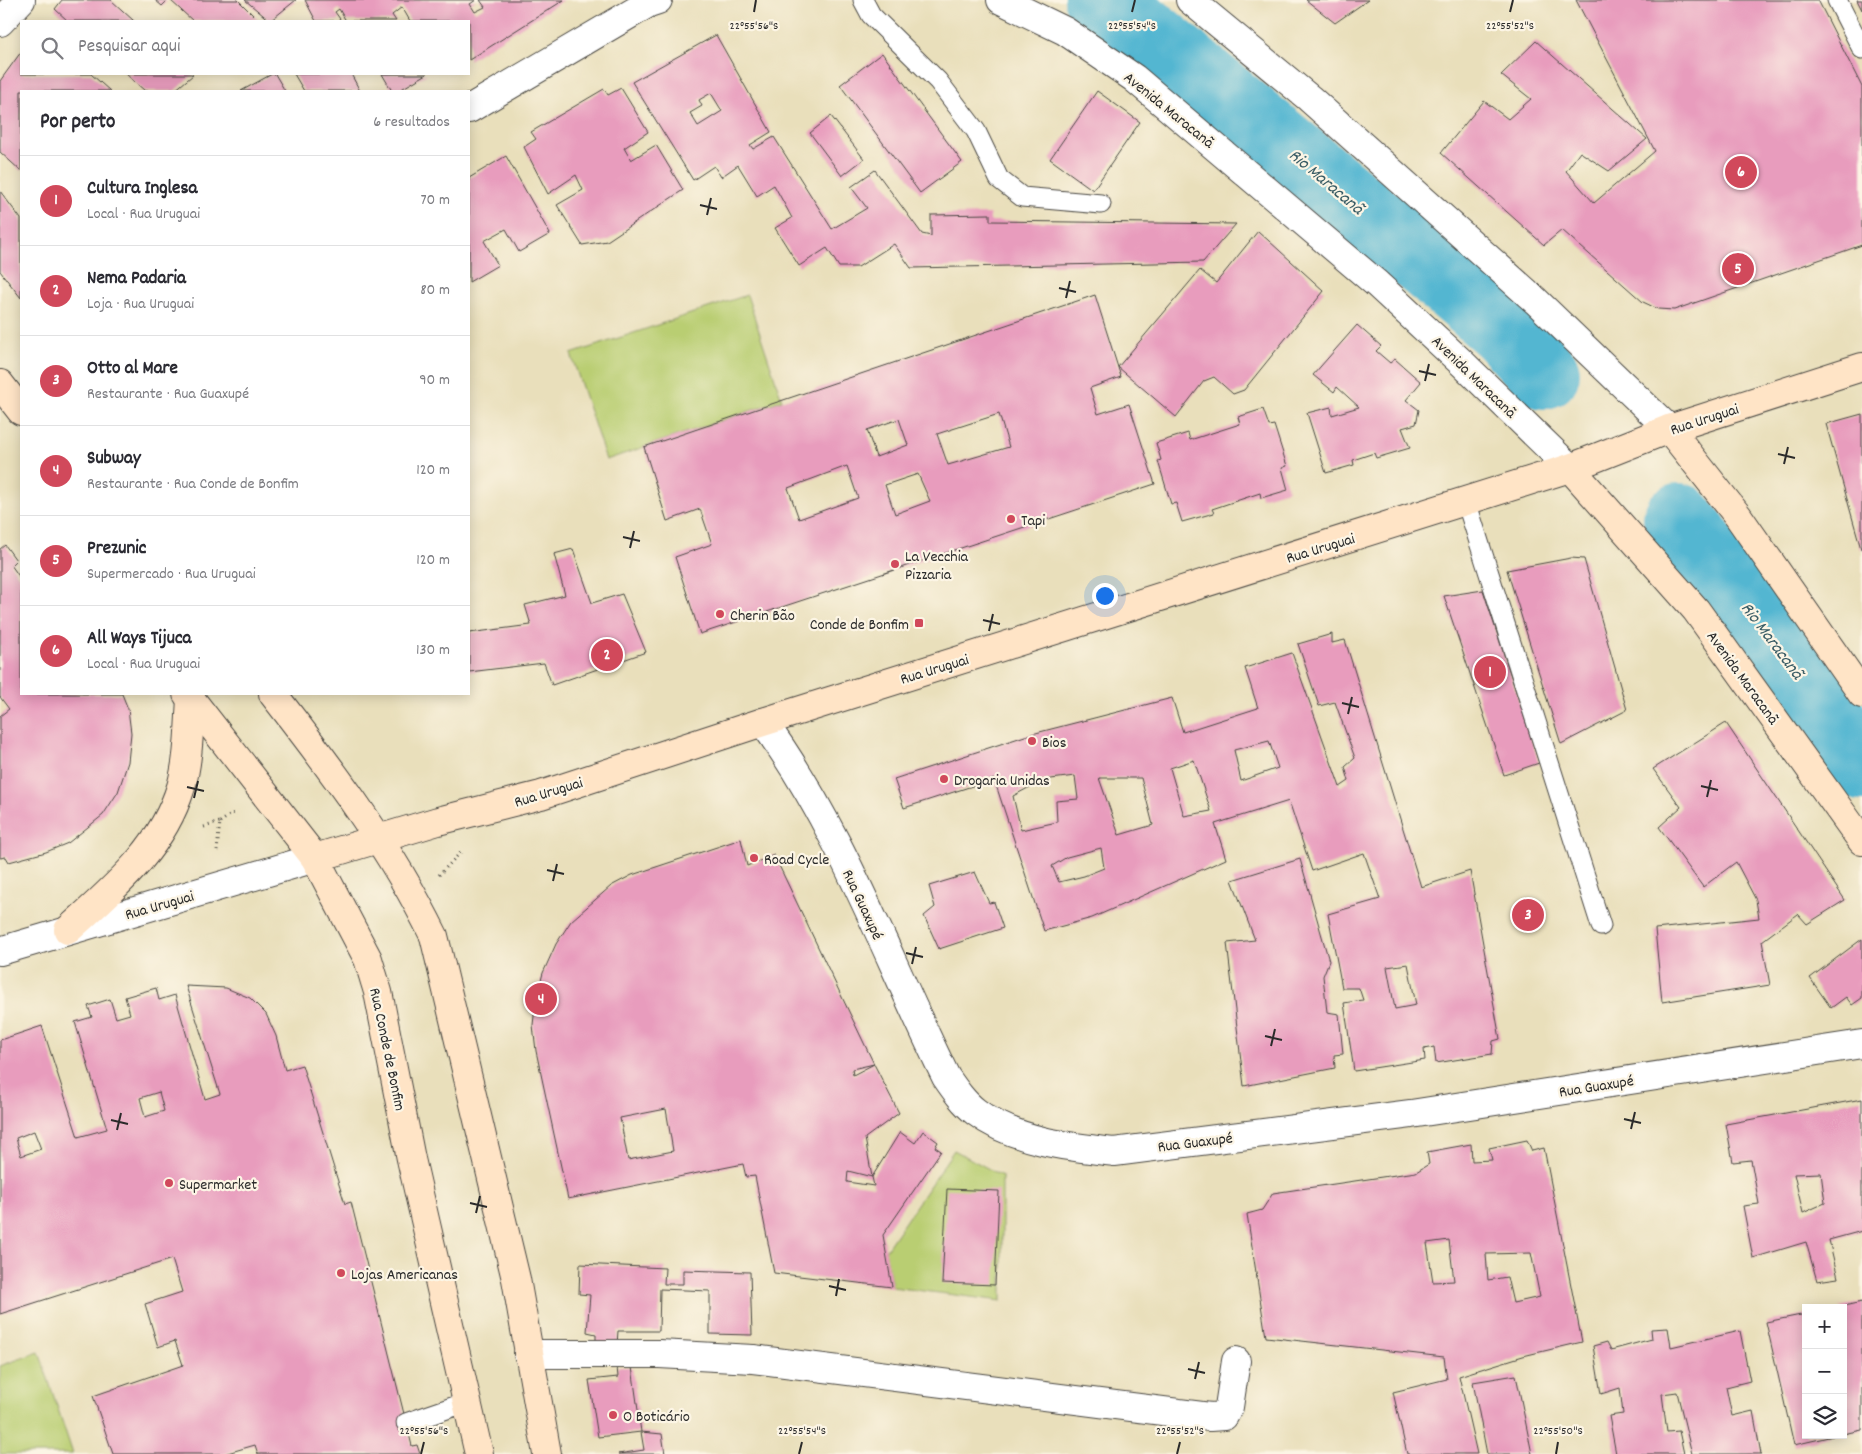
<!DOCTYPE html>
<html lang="pt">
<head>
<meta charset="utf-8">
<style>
	body { margin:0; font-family:Dekko,sans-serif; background:#f7f7f7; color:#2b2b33 }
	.controls { position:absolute; right:15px; bottom:15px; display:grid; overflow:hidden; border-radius:0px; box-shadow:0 2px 12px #0003 }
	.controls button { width:45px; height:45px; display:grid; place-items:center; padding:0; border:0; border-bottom:1px solid #e1e1e2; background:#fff; color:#2b2b33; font:25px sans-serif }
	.you { position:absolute; left:1104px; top:595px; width:18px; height:18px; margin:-12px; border:4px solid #fff; border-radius:50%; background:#1a73e8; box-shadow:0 0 0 8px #1a73e833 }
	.badge { display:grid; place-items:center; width:32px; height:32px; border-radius:50%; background:#d1495b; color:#fff; font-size:16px; font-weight:700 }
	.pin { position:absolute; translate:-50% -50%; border:2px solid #fff; box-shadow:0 1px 5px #0006 }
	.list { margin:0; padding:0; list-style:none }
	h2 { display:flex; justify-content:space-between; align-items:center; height:65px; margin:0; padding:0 20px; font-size:21px }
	h2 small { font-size:16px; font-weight:400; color:#7c7c81 }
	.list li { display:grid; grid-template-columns:32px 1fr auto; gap:15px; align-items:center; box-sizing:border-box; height:90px; padding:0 20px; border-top:1px solid #e1e1e2 }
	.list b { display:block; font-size:19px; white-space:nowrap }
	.list p { margin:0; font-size:16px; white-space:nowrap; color:#7c7c81 }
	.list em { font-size:16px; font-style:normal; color:#7c7c81 }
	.icon { flex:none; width:28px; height:28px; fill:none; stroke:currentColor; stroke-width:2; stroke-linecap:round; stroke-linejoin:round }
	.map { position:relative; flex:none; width:1862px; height:1454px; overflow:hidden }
	.search { position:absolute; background:#fff; box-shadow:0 2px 12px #0003; left:20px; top:20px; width:450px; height:55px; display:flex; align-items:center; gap:12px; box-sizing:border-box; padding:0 18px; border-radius:0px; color:#7c7c81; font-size:19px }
	.panel { position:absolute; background:#fff; box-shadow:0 2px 12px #0003; left:20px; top:90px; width:450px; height:605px; border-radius:0px }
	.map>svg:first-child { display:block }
</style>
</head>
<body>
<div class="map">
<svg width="1862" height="1454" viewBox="0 0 1862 1454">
	<rect width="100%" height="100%" fill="#fcf5e5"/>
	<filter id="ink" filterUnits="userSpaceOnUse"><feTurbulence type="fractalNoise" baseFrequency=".02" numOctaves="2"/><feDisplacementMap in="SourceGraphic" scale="10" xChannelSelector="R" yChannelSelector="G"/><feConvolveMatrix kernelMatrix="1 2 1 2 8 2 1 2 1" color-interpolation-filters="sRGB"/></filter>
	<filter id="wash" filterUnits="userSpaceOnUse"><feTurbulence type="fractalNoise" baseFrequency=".0096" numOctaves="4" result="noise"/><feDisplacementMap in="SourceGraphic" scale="20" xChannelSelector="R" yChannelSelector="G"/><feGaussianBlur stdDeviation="1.12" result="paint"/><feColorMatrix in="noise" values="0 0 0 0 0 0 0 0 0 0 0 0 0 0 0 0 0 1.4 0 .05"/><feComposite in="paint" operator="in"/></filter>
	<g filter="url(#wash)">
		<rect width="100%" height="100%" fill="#e9dfbb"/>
		<!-- green -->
		<g fill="#b9ce72" stroke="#727c4e">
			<polygon points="747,295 782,400 606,460 571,354"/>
			<polygon points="954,1150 1002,1176 1002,1301 892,1287 885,1251"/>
			<polygon points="39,1352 73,1454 0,1454 0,1366"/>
		</g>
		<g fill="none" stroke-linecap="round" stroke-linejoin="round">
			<!-- river -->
			<g stroke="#53b6d1" stroke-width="72">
				<polyline points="1100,0 1144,31 1458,290 1503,329 1544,373"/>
				<polyline points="1679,519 1776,641 1862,765"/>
			</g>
		</g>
		<g id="blocks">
			<!-- building -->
			<g fill="#e89cbd" fill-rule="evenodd">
				<polygon points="62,0 111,0 134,21 68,21 55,9"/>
				<polygon points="155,0 168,0 162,6"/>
				<polygon points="170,0 238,0 258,20 193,21"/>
				<polygon points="245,0 296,0 270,21"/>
				<polygon points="305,0 476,0 470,4 475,12 485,7 480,0 564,0 469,60 469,21 410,21 402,7 392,15 396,21 346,21 339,9 335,12 340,19 337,21 316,21"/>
				<polygon points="1306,0 1368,0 1335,23"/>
				<polygon points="1576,0 1818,0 1862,87 1862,245 1674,310 1658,309 1643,302 1562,230 1544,245 1441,153 1484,101 1508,119 1531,99 1501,75 1536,41 1647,139 1609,171 1580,152 1566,171 1594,203 1655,151"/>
				<polygon points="1857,0 1862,0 1862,10"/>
				<path d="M 716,35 L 771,132 L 750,145 L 753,149 L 774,137 L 832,229 L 867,208 L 851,187 L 875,170 L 922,234 L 931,236 L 931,215 L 990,214 L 990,221 L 1236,224 L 1203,262 L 911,268 L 894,244 L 858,267 L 839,267 L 827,248 L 799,266 L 775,228 L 792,218 L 774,185 L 757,196 L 738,165 L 721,177 L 714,166 L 693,180 L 632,82 ZM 711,93 L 722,111 L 698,126 L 690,113 L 702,106 L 699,100 Z"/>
				<polygon points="21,52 21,74 91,74 110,91 21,91 21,171 0,152 0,81"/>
				<polygon points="882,53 962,162 920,193 840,85"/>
				<polygon points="126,74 191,74 193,75 174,91 145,91"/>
				<polygon points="272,74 275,74 285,91 241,91"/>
				<polygon points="294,74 351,74 360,91 304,91"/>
				<polygon points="382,74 427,74 398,91 392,91"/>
				<polygon points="621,88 648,132 624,148 631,160 656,145 683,190 607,241 582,245 557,205 583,190 576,175 548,194 524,147 536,139 531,132 604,89 608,95"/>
				<polygon points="1097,91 1140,122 1093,190 1050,159"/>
				<polygon points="831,116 864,159 842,176 810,133"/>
				<polygon points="506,156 550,234 519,252 506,229 484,241 498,265 469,282 469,178"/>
				<polygon points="0,191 21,219 21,298 0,271"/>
				<polygon points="1258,231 1324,291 1244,390 1233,394 1214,377 1204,381 1176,417 1118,367 1200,270 1216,283"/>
				<path d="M 1095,295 L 1121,377 L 1090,388 L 1098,414 L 1129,404 L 1155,484 L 700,634 L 675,557 L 712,544 L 700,509 L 667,521 L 644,447 ZM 999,414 L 1009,447 L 948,465 L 937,434 ZM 899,419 L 908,445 L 876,457 L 867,430 ZM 847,466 L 858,498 L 799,519 L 788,488 ZM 918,474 L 930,501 L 895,514 L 885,485 Z"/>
				<polygon points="1357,325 1381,346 1376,351 1390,363 1395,359 1421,382 1406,400 1419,410 1416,424 1402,428 1410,448 1376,458 1374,453 1353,460 1354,465 1326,473 1307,413 1331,407 1332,415 1359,407 1337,387 1334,392 1313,375"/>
				<polygon points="1263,409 1269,426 1274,425 1287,466 1282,468 1288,490 1261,498 1260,493 1212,509 1214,513 1182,522 1176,503 1171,504 1158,461 1161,460 1156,443 1188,433 1190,440 1240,424 1238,417"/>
				<polygon points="1862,414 1862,549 1861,549 1826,424"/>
				<polygon points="5,545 16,560 11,565 21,579 21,694 122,694 128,709 131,733 128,762 118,792 103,815 68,843 46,852 9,862 6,857 0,858 0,716 9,709 0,697 0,549"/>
				<polygon points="573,549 592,603 622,594 646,652 552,685 544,663 469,672 469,633 531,625 525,605 565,595 554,554"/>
				<polygon points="1571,558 1584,559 1627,710 1561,744 1507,570"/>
				<polygon points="1483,590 1539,763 1504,775 1444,596"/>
				<path d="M 1332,634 L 1332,643 L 1345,640 L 1421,887 L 1470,871 L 1500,1039 L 1493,1041 L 1492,1054 L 1436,1063 L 1434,1047 L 1424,1049 L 1425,1060 L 1354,1071 L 1344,1003 L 1363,1000 L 1359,988 L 1342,988 L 1328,914 L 1380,899 L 1364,853 L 1312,871 L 1289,801 L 1215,824 L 1226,859 L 1092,918 L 1044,931 L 994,779 L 904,808 L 894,779 L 1028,735 L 1172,698 L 1183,732 L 1258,708 L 1245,668 L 1292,653 L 1340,787 L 1349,781 L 1345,767 L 1355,758 L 1335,702 L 1319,706 L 1298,644 ZM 1269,741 L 1278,768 L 1241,781 L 1234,750 ZM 1194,760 L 1211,811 L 1184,816 L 1170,768 ZM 1075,776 L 1078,799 L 1056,801 L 1057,822 L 1021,830 L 1013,796 L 1043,780 ZM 1099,778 L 1141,778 L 1153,825 L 1119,835 ZM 1101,848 L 1104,868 L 1084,876 L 1059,882 L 1052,866 L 1067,857 ZM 1408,964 L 1416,1005 L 1395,1009 L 1387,967 Z"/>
				<polygon points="1726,723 1845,900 1807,924 1798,914 1762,941 1770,985 1662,1002 1655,929 1759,918 1756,900 1736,862 1703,887 1659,827 1681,807 1653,769"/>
				<path d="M 741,839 L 747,866 L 774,855 L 874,1064 L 852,1069 L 853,1075 L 874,1064 L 899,1113 L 865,1138 L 872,1177 L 900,1132 L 915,1143 L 923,1131 L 938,1142 L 935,1147 L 941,1151 L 883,1235 L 892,1287 L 774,1273 L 755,1176 L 746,1177 L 743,1164 L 568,1199 L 536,1051 L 533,1025 L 536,999 L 543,973 L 556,944 L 571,921 L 611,886 L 632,875 ZM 666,1109 L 673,1151 L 628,1160 L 620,1118 ZM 848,1171 L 872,1177 L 874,1186 L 847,1182 Z"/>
				<polygon points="1300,859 1329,961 1323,976 1327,1012 1339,1014 1343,1054 1334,1055 1335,1068 1244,1086 1227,943 1255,940 1232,880"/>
				<polygon points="975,872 989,903 994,902 1003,928 939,949 924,916 935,907 929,886"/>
				<polygon points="1862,939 1862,998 1852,1005 1846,997 1831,1008 1810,978"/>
				<path d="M 186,986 L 226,988 L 250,998 L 266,1014 L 276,1036 L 285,1070 L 302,1065 L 345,1204 L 351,1202 L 412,1446 L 417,1445 L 420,1454 L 258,1454 L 255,1445 L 224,1454 L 113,1454 L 93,1396 L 183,1365 L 175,1341 L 158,1347 L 145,1304 L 182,1292 L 172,1259 L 0,1314 L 0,1040 L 42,1026 L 78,1137 L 107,1129 L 75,1022 L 92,1017 L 88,1006 L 110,999 L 116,1018 L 130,1014 L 125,997 L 156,988 L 159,1000 L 175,995 L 205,1099 L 220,1094 ZM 159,1092 L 164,1111 L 145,1117 L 140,1098 ZM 34,1131 L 41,1149 L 21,1156 L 16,1138 Z"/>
				<path d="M 1862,1099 L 1862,1231 L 1829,1240 L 1838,1278 L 1817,1281 L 1806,1242 L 1753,1258 L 1743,1206 L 1759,1204 L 1751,1160 L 1733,1162 L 1726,1124 ZM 1821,1173 L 1825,1203 L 1803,1213 L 1794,1174 Z"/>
				<path d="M 1527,1140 L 1532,1151 L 1544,1148 L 1582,1342 L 1523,1356 L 1459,1376 L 1477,1454 L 1407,1454 L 1393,1392 L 1447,1379 L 1444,1357 L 1266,1337 L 1247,1214 L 1262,1210 L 1273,1193 L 1416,1172 L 1429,1164 L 1427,1152 L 1471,1144 L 1472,1161 L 1492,1160 L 1489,1148 ZM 1449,1240 L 1454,1281 L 1433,1282 L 1427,1243 ZM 1531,1253 L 1540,1297 L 1513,1303 L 1507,1277 L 1488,1280 L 1486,1254 Z"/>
				<polygon points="947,1189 999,1191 995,1285 942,1283"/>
				<polygon points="580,1264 665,1268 664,1284 683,1284 683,1270 750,1272 752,1335 710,1334 710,1291 660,1289 659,1331 618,1331 617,1344 596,1343 596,1334 587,1332 590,1295 579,1294"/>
				<polygon points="1862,1302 1862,1430 1843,1434 1843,1308 1839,1307"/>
				<polygon points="1806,1314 1806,1435 1833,1436 1794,1445 1766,1322"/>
				<polygon points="1668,1328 1671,1347 1740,1331 1750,1381 1726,1387 1732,1416 1753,1411 1761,1454 1692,1454 1677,1392 1662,1394 1667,1432 1679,1431 1684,1454 1616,1454 1609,1416 1623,1414 1620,1388 1601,1394 1593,1346 1607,1342 1611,1350 1652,1339 1651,1329"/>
				<polygon points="617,1367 632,1367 641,1432 598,1437 589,1380 618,1377"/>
				<polygon points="1516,1375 1532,1454 1487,1454 1473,1382"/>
				<polygon points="641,1432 662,1434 665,1454 618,1454 644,1450"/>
			</g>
		</g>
	</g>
	<g filter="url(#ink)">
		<use href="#blocks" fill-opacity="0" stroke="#484641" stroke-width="1"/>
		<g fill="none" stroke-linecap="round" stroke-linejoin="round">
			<defs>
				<g id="service">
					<polyline points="863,0 871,15 938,81 976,131 999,179 1022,197 1101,204"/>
					<polyline points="1837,0 1862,49"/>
					<polyline points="1466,501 1601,926"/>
					<polyline points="406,1423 467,1402"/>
				</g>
				<g id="minor">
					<polyline points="0,22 21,0"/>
					<path d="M 763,722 C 841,828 888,960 946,1077 C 955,1090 964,1103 976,1112 C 1014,1141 1069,1147 1114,1152 L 1411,1114 L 1862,1044"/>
					<polyline points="0,951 315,858"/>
					<polyline points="528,1354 659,1354 753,1359 1210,1417 1224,1416 1229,1407 1236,1361"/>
				</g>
				<g id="tertiary">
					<polyline points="1001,0 1065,31 1134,78 1377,284 1462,363 1570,468"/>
					<polyline points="1190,0 1309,98 1536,301 1669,429"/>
					<polyline points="469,109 649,3 658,0"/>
				</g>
				<g id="secondary">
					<polyline points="0,384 21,411"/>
					<polyline points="1669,429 1738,516 1862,694"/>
					<polyline points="1570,468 1696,610 1862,841"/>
					<polyline points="187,694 315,858 368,959 378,992 411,1159 479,1454"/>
					<path d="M 273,694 C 333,771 391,848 434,936 L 516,1279 L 547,1454"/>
					<polyline points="315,858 438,821 541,795 763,722 1570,468 1669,429 1862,367"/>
					<path d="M 68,930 C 114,888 162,849 181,787 C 189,759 189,728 191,699"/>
				</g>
			</defs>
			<!-- service casing -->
			<use href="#service" stroke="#484641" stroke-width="21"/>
			<!-- minor casing -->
			<use href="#minor" stroke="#484641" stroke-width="30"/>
			<!-- tertiary casing -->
			<use href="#tertiary" stroke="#484641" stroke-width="30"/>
			<!-- secondary casing -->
			<use href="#secondary" stroke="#484641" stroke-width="30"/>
			<!-- path -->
			<g stroke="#484641" stroke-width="3" stroke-dasharray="1 4" stroke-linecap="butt">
				<polyline points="220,822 235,812"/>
				<polyline points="204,827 220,822 217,851"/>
				<polyline points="439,875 461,852"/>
			</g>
			<!-- service -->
			<use href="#service" stroke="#fff" stroke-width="19"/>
			<!-- minor -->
			<use href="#minor" stroke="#fff" stroke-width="28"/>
			<!-- tertiary -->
			<use href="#tertiary" stroke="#fff" stroke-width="28"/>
			<!-- secondary -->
			<use href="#secondary" stroke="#ffe4c6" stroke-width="28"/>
		</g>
	</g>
	<!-- ticks -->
	<path fill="none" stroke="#2b2b2b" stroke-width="2" d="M 754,12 L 756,0M 1132,12 L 1135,0M 1510,12 L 1513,0M 700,205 L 717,209M 707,215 L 711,198M 1059,288 L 1076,292M 1066,298 L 1070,281M 1419,371 L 1436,375M 1425,381 L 1429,364M 1778,454 L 1795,458M 1784,464 L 1788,447M 623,537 L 640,541M 630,548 L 634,531M 983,620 L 1000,624M 989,631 L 993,614M 1342,703 L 1359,707M 1348,714 L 1352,697M 1701,786 L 1718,790M 187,787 L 204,791M 1707,797 L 1711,780M 194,798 L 198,781M 547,870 L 564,874M 553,881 L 557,864M 906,953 L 923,957M 912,964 L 916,947M 1265,1036 L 1282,1040M 1271,1046 L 1275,1029M 1624,1119 L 1641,1123M 111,1120 L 128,1124M 1631,1129 L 1635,1112M 117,1130 L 121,1113M 470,1203 L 487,1207M 476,1213 L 480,1196M 829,1286 L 846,1290M 836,1296 L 839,1279M 1188,1369 L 1205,1373M 1195,1379 L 1199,1362M 421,1454 L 424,1442M 799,1454 L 802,1442M 1177,1454 L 1180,1442M 1556,1454 L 1558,1442"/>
	<!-- markers -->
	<g fill="#d1495b" stroke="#fcf5e5" stroke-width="2">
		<circle cx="1011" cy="519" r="5"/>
		<circle cx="895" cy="564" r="5"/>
		<circle cx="720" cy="614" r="5"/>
		<rect x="914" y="618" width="10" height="10" rx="2.5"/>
		<circle cx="1032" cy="741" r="5"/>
		<circle cx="944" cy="779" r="5"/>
		<circle cx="754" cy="858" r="5"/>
		<circle cx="169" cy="1183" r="5"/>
		<circle cx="341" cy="1273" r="5"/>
		<circle cx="613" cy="1415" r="5"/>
	</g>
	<g text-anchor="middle" stroke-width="4.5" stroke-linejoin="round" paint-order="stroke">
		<!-- street labels -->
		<g font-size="16" fill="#2b2b2b" stroke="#fcf5e5">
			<text transform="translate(1170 109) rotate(39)" y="6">Avenida Maracanã</text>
			<text transform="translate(1475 376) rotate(44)" y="6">Avenida Maracanã</text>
			<text transform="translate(1704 418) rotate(-18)" y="6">Rua Uruguai</text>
			<text transform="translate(1320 547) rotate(-17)" y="6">Rua Uruguai</text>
			<text transform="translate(934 668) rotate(-17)" y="6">Rua Uruguai</text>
			<text transform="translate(1744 677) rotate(54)" y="6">Avenida Maracanã</text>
			<text transform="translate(548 791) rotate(-17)" y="6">Rua Uruguai</text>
			<text transform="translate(159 904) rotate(-16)" y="6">Rua Uruguai</text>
			<text transform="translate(864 904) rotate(65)" y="6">Rua Guaxupé</text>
			<text transform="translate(389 1049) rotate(78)" y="6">Rua Conde de Bonfim</text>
			<text transform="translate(1596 1085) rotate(-9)" y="6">Rua Guaxupé</text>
			<text transform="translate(1195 1141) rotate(-7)" y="6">Rua Guaxupé</text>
		</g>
		<!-- poi labels -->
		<g font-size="16" fill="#2b2b2b" stroke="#fcf5e5" text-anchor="start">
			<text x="1021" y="525">Tapi</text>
			<text x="905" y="561">La Vecchia<tspan x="905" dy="18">Pizzaria</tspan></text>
			<text x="730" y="620">Cherin Bão</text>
			<text x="909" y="629" text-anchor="end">Conde de Bonfim</text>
			<text x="1042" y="747">Bios</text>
			<text x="954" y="785">Drogaria Unidas</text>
			<text x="764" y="864">Road Cycle</text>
			<text x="179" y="1189">Supermarket</text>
			<text x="351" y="1279">Lojas Americanas</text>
			<text x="623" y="1421">O Boticário</text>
		</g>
		<!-- water labels -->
		<g font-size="18" font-style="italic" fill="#395c65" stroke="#fcf5e5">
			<text transform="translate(1327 181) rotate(40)" y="6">Rio Maracanã</text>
			<text transform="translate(1773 640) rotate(53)" y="6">Rio Maracanã</text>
		</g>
	</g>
	<g font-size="12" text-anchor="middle" fill="#2b2b2b" stroke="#fcf5e5" stroke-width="4.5" stroke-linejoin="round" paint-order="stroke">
		<text x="754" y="29">22°55'56"S</text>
		<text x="1132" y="29">22°55'54"S</text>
		<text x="1510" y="29">22°55'52"S</text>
		<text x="424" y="1434">22°55'56"S</text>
		<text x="802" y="1434">22°55'54"S</text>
		<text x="1180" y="1434">22°55'52"S</text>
		<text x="1558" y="1434">22°55'50"S</text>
	</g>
</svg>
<div class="controls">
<button>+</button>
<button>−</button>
<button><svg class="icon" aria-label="layers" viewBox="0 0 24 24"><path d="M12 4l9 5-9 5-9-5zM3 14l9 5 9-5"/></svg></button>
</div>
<div class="you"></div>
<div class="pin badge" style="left:1490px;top:672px">1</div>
<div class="pin badge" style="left:607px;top:655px">2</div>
<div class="pin badge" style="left:1528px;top:915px">3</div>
<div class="pin badge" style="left:541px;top:999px">4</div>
<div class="pin badge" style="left:1738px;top:269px">5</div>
<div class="pin badge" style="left:1741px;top:172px">6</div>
<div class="search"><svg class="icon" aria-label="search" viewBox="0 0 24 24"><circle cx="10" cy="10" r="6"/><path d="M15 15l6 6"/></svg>Pesquisar aqui</div>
<section class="panel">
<h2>Por perto<small>6 resultados</small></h2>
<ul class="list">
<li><span class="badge">1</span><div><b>Cultura Inglesa</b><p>Local · Rua Uruguai</p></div><em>70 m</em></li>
<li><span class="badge">2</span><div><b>Nema Padaria</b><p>Loja · Rua Uruguai</p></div><em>80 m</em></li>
<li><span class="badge">3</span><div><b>Otto al Mare</b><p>Restaurante · Rua Guaxupé</p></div><em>90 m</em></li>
<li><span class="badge">4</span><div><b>Subway</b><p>Restaurante · Rua Conde de Bonfim</p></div><em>120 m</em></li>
<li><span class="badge">5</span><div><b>Prezunic</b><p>Supermercado · Rua Uruguai</p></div><em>120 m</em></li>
<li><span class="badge">6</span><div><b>All Ways Tijuca</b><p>Local · Rua Uruguai</p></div><em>130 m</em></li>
</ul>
</section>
</div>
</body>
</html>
